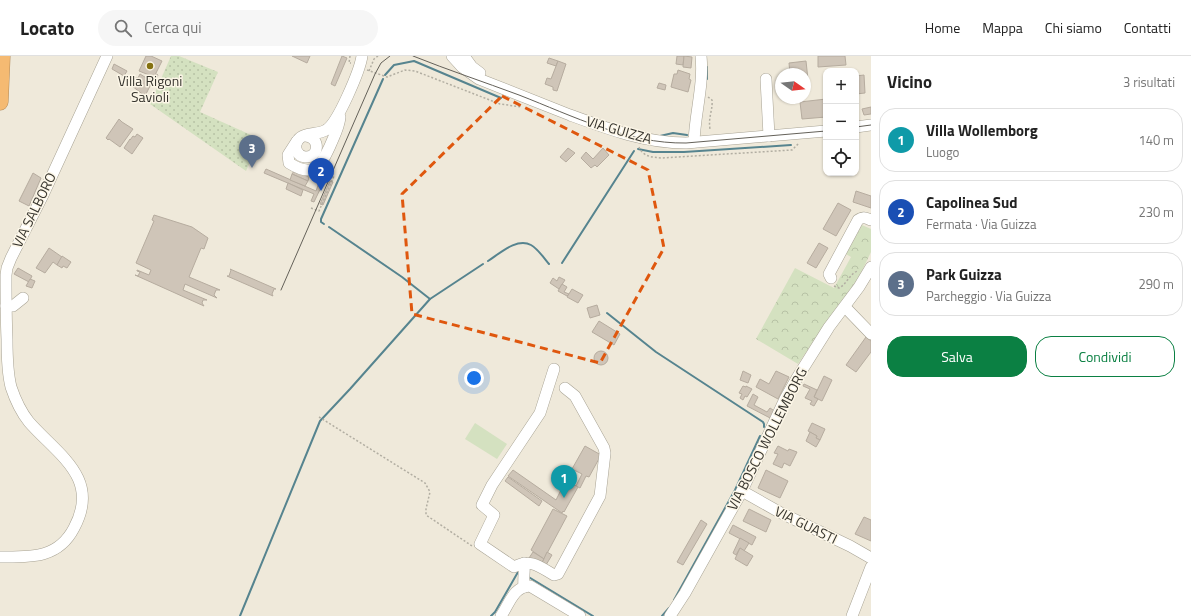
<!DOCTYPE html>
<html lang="it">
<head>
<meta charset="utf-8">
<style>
	body { margin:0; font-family:"Titillium Web",sans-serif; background:#f6f6f6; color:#222 }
	.controls { position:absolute; right:12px; top:12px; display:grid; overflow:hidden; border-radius:8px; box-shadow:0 1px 3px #0004 }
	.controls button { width:36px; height:36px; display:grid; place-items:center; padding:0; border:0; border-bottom:1px solid #e0e0e0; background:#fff; color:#222; font:20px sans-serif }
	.compass { position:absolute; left:775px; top:12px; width:36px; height:36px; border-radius:50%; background:#fff; box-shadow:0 1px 3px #0004; rotate:104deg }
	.you { position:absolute; left:474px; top:322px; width:14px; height:14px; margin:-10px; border:3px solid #fff; border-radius:50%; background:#1a73e8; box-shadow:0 0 0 6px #1a73e833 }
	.badge { display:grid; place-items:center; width:26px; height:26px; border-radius:50%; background:#0b8043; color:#fff; font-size:13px; font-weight:700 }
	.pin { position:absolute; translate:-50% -33px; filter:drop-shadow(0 1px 2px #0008) }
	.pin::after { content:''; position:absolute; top:21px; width:14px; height:12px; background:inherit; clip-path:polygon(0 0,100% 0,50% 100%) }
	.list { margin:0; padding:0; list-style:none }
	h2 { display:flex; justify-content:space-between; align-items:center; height:52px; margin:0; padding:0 16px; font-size:17px }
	h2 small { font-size:13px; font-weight:400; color:#767676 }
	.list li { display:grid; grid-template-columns:26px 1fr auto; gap:12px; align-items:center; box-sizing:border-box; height:64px; margin:0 8px 8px; padding:0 8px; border:1px solid #e0e0e0; border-radius:16px }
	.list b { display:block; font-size:15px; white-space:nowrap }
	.list p { margin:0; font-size:13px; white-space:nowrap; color:#767676 }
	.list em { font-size:13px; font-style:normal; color:#767676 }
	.actions { display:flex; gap:8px; padding:12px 16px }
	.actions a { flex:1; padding:9px 0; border:1px solid #0b8043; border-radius:16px; text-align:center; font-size:14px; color:#0b8043 }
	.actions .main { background:#0b8043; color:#fff }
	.icon { flex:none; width:22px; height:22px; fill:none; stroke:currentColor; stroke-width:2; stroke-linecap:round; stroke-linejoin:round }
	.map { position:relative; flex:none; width:871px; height:560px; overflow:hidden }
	header { display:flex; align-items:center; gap:24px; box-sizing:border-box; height:56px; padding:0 20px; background:#fff; border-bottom:1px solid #e0e0e0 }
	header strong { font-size:19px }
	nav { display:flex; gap:22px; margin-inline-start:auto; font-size:14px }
	.search { width:280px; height:36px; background:#f6f6f6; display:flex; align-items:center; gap:10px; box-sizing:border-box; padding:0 14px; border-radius:22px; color:#767676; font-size:15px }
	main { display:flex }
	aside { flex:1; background:#fff }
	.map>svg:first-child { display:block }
</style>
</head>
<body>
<header>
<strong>Locato</strong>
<div class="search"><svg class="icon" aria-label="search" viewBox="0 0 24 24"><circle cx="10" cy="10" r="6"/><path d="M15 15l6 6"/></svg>Cerca qui</div>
<nav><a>Home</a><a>Mappa</a><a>Chi siamo</a><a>Contatti</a></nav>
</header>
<main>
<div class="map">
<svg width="871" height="560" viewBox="0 0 871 560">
	<defs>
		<pattern id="grass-dots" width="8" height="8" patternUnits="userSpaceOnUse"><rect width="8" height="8" fill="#d4e1c0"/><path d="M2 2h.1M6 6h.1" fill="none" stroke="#b7c2a5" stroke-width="1.8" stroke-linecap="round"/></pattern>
		<pattern id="forest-crowns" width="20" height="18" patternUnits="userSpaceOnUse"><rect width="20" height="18" fill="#d4e1c0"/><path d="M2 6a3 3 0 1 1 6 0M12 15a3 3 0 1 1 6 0" fill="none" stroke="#b7c2a5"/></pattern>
	</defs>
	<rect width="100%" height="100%" fill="#efe9da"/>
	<!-- grass -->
	<polygon fill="url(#grass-dots)" points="171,0 179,0 218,16 200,56 260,83 246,115 150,48"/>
	<!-- forest -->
	<polygon fill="url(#forest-crowns)" points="862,169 871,173 871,196 859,221 825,268 798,308 756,283 795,212 834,232 851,201 846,198"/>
	<!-- garden -->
	<polygon fill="#d4e1c0" points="475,367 507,388 497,403 465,383"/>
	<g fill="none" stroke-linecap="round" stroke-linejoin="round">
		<!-- stream -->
		<g stroke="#56848f" stroke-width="2">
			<polyline points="385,19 394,9 414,5 501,42"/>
			<polyline points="707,23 707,11"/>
			<polyline points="660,80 673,77 687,79"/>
			<polyline points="638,93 653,96 684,96 791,89"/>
			<polyline points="324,168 321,166 321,163 383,23"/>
			<polyline points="329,171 402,221 430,243"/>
			<path d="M 488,205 C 499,198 517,181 531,189 C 538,193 544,202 549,208"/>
			<polyline points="562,207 634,95"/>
			<polyline points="607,257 656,296 763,366 764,368 764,371"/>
			<polyline points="527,520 593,560"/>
			<polyline points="674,544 735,434 760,380"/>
			<polyline points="240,560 320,365 350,333 430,243 483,208"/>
			<polyline points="491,560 495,556 518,516"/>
			<polyline points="662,560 669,552"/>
		</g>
	</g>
	<!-- building -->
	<g fill="#cfc5b8" stroke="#b6ac9f">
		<polygon points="146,0 151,0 162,5 154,21 139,15"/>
		<polygon points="292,0 310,0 307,7"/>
		<polygon points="342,0 347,2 335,30 331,28"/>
		<polygon points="677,0 684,0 683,9 676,8"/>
		<polygon points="684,0 692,1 691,12 683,11"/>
		<polygon points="818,0 845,0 846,9 818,11"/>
		<polygon points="549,2 558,5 556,10 547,7"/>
		<polygon points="558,5 566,8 557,35 553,34 553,31 545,28 547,22 551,23"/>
		<polygon points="806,5 809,33 805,34 805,18 790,18 789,7"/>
		<polygon points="114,8 127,15 124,20 112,13"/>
		<polygon points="678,14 690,18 689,23 691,24 688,36 671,31 674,18 677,18"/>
		<polygon points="140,18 148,23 150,19 154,21 156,18 158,19 156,23 154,22 145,40 132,30 136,22 138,22"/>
		<polygon points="864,19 865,37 856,38 856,20"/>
		<polygon points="133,20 136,22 132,30 128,28"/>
		<polygon points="659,27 666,29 665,34 657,32"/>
		<polygon points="826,43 826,61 802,63 800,46"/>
		<polygon points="871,51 871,58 864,59 862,53"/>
		<polygon points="119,63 122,66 133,73 120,91 109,83 108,84 106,82"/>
		<polygon points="137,78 143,82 132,98 124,92 130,83 130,84 133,80 135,81"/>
		<polygon points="568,92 575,97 566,106 560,101"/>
		<polygon points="603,92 609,99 597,111 595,109 591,112 581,102 586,96 593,103"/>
		<polygon points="266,113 316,135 321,121 325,123 314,146 311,145 314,138 264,117"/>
		<polygon points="294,115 309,121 308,125 292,118"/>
		<polygon points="33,117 41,122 29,150 19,145"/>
		<polygon points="292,118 308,125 305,130 290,124"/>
		<polygon points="330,125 333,126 323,149 320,148"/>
		<polygon points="288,127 303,134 301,140 286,133"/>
		<polygon points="856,135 871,140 871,152 853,146"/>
		<polygon points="838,147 851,154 836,180 823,173"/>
		<polygon points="154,159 192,171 208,182 204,193 201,192 189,221 220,234 216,234 214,239 217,242 185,228 183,234 207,244 203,244 202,247 204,250 135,219 138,220 140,216 137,215 137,214 149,219 151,214 136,207 154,165 152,164"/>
		<polygon points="819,187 828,192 816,212 807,207"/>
		<polygon points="49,192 62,201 57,209 53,206 45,217 36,212"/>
		<polygon points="62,200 71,206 67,212 63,210 62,212 57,209"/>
		<polygon points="18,212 32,220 29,226 14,218"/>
		<polygon points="230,213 276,233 274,233 272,238 273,240 227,220 229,220 231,214"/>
		<polygon points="559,221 565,224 559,233 550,227 553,222 557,225"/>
		<polygon points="30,223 35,225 32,232 26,230"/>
		<polygon points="562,228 567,231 564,236 569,238 567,240 558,235"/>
		<polygon points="572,233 583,239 578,247 567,241"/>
		<polygon points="597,249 600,259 590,262 587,252"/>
		<polygon points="599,265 620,278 614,289 592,276"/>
		<polygon points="866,281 871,285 871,296 856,316 846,309"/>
		<circle cx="601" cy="302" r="7"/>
		<polygon points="743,315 751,319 748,327 740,324"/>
		<polygon points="776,315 789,321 778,343 756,331 760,323 769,328"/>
		<polygon points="824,320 832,324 822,345 814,341"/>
		<polygon points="804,328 817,334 814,341 818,343 814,350 810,348 812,345 805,342 810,333 803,330"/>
		<polygon points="743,330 746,331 746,330 752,333 747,341 745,340 743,344 740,342 742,338 739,337"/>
		<polygon points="753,338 758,341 754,349 767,356 770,352 776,356 772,363 747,350"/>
		<polygon points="812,367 825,373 820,384 816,382 817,380 808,375"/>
		<polygon points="810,376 817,380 816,382 820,384 816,391 806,385"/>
		<polygon points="585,390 601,399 589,421 586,420 580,432 576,430 582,418 572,413"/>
		<polygon points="778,390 788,395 789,393 797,396 790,410 784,407 782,412 773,408 778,398 774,397"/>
		<polygon points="513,414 556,444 566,424 578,431 564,456 563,455 562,457 508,420"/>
		<polygon points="766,414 788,425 780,442 758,432"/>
		<polygon points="508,421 542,445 539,450 505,425"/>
		<polygon points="553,453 567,460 544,503 531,494"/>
		<polygon points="749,453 771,464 766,476 743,465"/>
		<polygon points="864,461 871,464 871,485 855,478"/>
		<polygon points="701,464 707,468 683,509 677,506"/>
		<polygon points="733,469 756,481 752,489 729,477"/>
		<polygon points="740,482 749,487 744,495 740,492 736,499 733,497"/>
		<polygon points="740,492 753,500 747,510 735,503"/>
		<polygon points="533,496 544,503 541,509 529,502"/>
		<polygon points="547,496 552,499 546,509 542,507"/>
	</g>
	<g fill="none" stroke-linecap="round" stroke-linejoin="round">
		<defs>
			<g id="minor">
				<path d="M 452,0 L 462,11 L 479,23 C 509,35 539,47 570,59 C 608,73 645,87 686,87 L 826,75"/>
				<polyline points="464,0 472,11 480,17"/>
				<polyline points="766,23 769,80"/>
				<polyline points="856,71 871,69"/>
				<path d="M 306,80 C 321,82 319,102 305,101 C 297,100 293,91 298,84 C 303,76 318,79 326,74 C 338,67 360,14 362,0"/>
				<path d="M 297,85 L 288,99 L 289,107 C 313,122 320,112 330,90 C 334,80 339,72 340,61"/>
				<path d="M 694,86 C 695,57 704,29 701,0"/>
				<path d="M 831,222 L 829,218 L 858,164 C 863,160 866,162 871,164"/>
				<polyline points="6,250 13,250 23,242"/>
				<polyline points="845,251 871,278"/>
				<path d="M 554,313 L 540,357 L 492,429 L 482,449 L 494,459 L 480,488 L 514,511 C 531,502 540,511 554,519 L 558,518 L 600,440 L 605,397 L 604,392 L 575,340 L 565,332"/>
				<polyline points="742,435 781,457 850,490 871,502"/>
				<path d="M 0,501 C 30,501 58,503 74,472 C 101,422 58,399 29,366 C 21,356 15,343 11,331 C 7,315 7,298 7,283 C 6,261 6,240 6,219 L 7,212 L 11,202 L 43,139 L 107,0"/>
				<path d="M 524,507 C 525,515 523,522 524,531"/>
				<path d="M 501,560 C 510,547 513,531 530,530 L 580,560"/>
				<polyline points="670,560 685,537 742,435 785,343 797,322 829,271 859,231 871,211"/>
				<polyline points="852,560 871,511"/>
			</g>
			<polyline id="highway" points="0,46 2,0"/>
		</defs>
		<!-- minor casing -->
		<use href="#minor" stroke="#a7a293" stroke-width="12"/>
		<!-- highway casing -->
		<use href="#highway" stroke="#b28b5a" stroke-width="17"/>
		<!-- path -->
		<g stroke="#b2aea2" stroke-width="1.5" stroke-dasharray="2 2" stroke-linecap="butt">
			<polyline points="350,0 349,7 351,7"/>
			<polyline points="367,14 387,21 405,14 415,15 500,48 522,51"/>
			<polyline points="369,15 374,3 378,0"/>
			<path d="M 708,41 L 712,44 C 713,54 708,61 710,73"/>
			<path d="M 639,91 C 643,101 652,101 661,102 L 792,94 L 799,87"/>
			<polyline points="311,152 319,155 334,120 327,117"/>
			<path d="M 834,230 L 839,232 C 847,228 850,217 858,215"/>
			<polyline points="319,361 425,427 430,436 426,453 426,459 472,490"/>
		</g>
		<!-- minor -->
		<use href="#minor" stroke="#fff" stroke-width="11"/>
		<!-- highway -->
		<use href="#highway" stroke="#f5ba72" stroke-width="16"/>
		<!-- tram -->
		<g stroke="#646159" stroke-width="1">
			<path d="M 413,0 C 448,14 484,26 519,39 C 573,60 628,88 686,87 L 826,75"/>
			<polyline points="856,71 871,69"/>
			<polyline points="281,234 375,18 381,7 390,0"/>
		</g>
	</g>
	<!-- marked area -->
	<path fill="none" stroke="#df570e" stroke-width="3" stroke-dasharray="8 5" stroke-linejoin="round" d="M 502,40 L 648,114 L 664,192 L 600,307 L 412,258 L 402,138 Z"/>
	<!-- markers -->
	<circle fill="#857111" stroke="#fcf6e7" stroke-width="1.5" cx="150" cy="10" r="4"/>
	<g text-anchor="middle" stroke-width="3" stroke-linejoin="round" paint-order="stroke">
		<!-- poi labels -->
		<g font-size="14" fill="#36342e" stroke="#fcf6e7">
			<text x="150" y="30">Villa Rigoni<tspan x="150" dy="16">Savioli</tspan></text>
		</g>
		<!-- street labels -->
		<g font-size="14" fill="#36342e" stroke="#fcf6e7">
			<text transform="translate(619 74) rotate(16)" y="5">VIA GUIZZA</text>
			<text transform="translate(34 154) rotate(-64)" y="5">VIA SALBORO</text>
			<text transform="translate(767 383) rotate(-63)" y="5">VIA BOSCO WOLLEMBORG</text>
			<text transform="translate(806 469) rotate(26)" y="5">VIA GUASTI</text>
		</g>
	</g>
</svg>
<div class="controls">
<button>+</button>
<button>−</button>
<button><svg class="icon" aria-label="locate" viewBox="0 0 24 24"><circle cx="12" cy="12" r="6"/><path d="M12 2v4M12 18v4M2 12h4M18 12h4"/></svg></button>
</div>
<svg class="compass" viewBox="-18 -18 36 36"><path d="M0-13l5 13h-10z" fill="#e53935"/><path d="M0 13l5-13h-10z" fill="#767676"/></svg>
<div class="you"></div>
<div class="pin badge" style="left:564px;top:442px;background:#0f9aa8">1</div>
<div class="pin badge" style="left:321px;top:135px;background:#1a4fb4">2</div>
<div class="pin badge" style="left:252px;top:112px;background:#5c6f8a">3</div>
</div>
<aside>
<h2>Vicino<small>3 risultati</small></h2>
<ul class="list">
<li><span class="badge" style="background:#0f9aa8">1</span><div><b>Villa Wollemborg</b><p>Luogo</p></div><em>140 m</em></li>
<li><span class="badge" style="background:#1a4fb4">2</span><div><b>Capolinea Sud</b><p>Fermata · Via Guizza</p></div><em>230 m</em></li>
<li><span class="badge" style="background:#5c6f8a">3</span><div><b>Park Guizza</b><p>Parcheggio · Via Guizza</p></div><em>290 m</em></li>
</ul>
<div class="actions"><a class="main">Salva</a><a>Condividi</a></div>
</aside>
</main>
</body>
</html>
